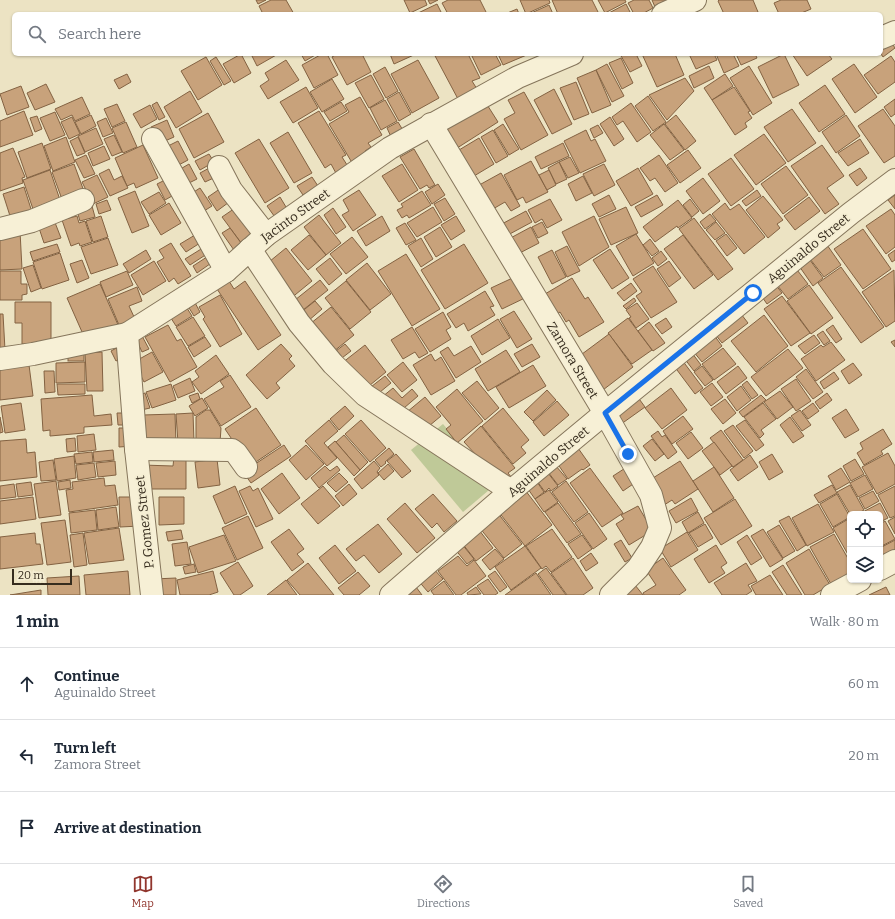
<!DOCTYPE html>
<html lang="en">
<head>
<meta charset="utf-8">
<style>
	body { margin:0; font-family:Bitter,serif; background:#f6f6f7; color:#1f2937 }
	.controls { position:absolute; right:12px; bottom:12px; display:grid; overflow:hidden; border-radius:6px; box-shadow:0 1px 3px #0004 }
	.controls button { width:36px; height:36px; display:grid; place-items:center; padding:0; border:0; border-bottom:1px solid #e0e1e3; background:#fff; color:#1f2937; font:20px sans-serif }
	.scale { position:absolute; left:12px; bottom:10px; width:60px; box-sizing:border-box; padding-left:4px; border:2px solid #362c1e; border-top:0; font-size:11px; line-height:14px; white-space:nowrap; color:#362c1e; -webkit-text-stroke:3px #f4edd2; paint-order:stroke }
	.stop { position:absolute; width:12px; height:12px; margin:-9px; border:3px solid #1a73e8; border-radius:50%; background:#fff }
	.stop.end { background:#1a73e8; border-color:#fff; box-shadow:0 1px 4px #0008 }
	.list { margin:0; padding:0; list-style:none }
	h2 { display:flex; justify-content:space-between; align-items:center; height:52px; margin:0; padding:0 16px; font-size:17px }
	h2 small { font-size:13px; font-weight:400; color:#747a83 }
	.list li { display:grid; grid-template-columns:26px 1fr auto; gap:12px; align-items:center; box-sizing:border-box; height:72px; padding:0 16px; border-top:1px solid #e0e1e3 }
	.list b { display:block; font-size:15px; white-space:nowrap }
	.list p { margin:0; font-size:13px; white-space:nowrap; color:#747a83 }
	.list em { font-size:13px; font-style:normal; color:#747a83 }
	.icon { flex:none; width:22px; height:22px; fill:none; stroke:currentColor; stroke-width:2; stroke-linecap:round; stroke-linejoin:round }
	.map { position:relative; flex:none; width:895px; height:595px; overflow:hidden }
	.search { position:absolute; background:#fff; box-shadow:0 1px 3px #0004; left:12px; right:12px; top:12px; height:44px; display:flex; align-items:center; gap:10px; box-sizing:border-box; padding:0 14px; border-radius:6px; color:#747a83; font-size:15px }
	.sheet { height:268px; background:#fff }
	nav { display:flex; justify-content:space-around; align-items:center; box-sizing:border-box; height:56px; border-top:1px solid #e0e1e3; background:#fff; font-size:11px; color:#747a83 }
	nav a { display:grid; justify-items:center; gap:2px }
	nav .on { color:#91362e }
	.map>svg:first-child { display:block }
</style>
</head>
<body>
<div class="map">
<svg width="895" height="595" viewBox="0 0 895 595">
	<rect width="100%" height="100%" fill="#ece3c3"/>
	<!-- green -->
	<polygon fill="#bfc998" points="443,424 495,485 463,512 411,450"/>
	<!-- building -->
	<g fill="#c8a27b" stroke="#836242">
		<polygon points="256,0 266,0 258,4"/>
		<polygon points="271,0 286,0 294,14 263,14 259,6"/>
		<polygon points="404,0 425,0 427,5 410,13"/>
		<polygon points="428,0 438,0 430,4"/>
		<polygon points="448,0 480,0 487,14 448,14 442,3"/>
		<polygon points="520,0 549,0 550,3 526,14"/>
		<polygon points="552,0 592,0 599,14 558,14"/>
		<polygon points="598,0 625,0 626,2 605,13"/>
		<polygon points="634,0 649,0 653,8 642,14 634,14 628,3"/>
		<polygon points="652,0 670,0 655,7"/>
		<polygon points="719,0 753,0 758,12 755,14 724,14 718,1"/>
		<polygon points="781,0 807,0 811,9 799,14 779,14 774,3"/>
		<polygon points="437,4 442,14 416,14"/>
		<polygon points="626,4 631,14 607,14"/>
		<polygon points="549,5 553,14 529,14"/>
		<polygon points="517,9 519,14 505,14"/>
		<polygon points="888,37 895,48 883,57 881,54 881,42"/>
		<polygon points="241,54 251,73 234,83 223,64"/>
		<polygon points="251,54 278,54 257,66"/>
		<polygon points="301,54 317,54 305,61"/>
		<polygon points="322,54 327,54 338,75 314,88 302,65"/>
		<polygon points="337,54 362,54 371,72 347,85 332,57"/>
		<polygon points="390,54 416,54 394,64"/>
		<polygon points="434,54 468,54 480,78 472,81 477,89 458,99"/>
		<polygon points="471,54 495,54 501,65 481,75"/>
		<polygon points="498,54 529,54 503,65"/>
		<polygon points="620,54 636,54 642,66 630,72"/>
		<polygon points="642,54 675,54 684,75 657,87"/>
		<polygon points="689,54 714,54 717,60 696,69"/>
		<polygon points="716,54 733,54 739,66 724,73"/>
		<polygon points="736,54 755,54 757,58 741,65"/>
		<polygon points="784,54 799,85 773,98 758,67"/>
		<polygon points="792,54 828,54 832,59 807,76"/>
		<polygon points="891,56 895,62 895,82 878,94 864,75"/>
		<polygon points="206,57 222,85 198,100 181,71"/>
		<polygon points="216,57 231,81 224,85 210,61"/>
		<polygon points="621,58 633,83 622,89 609,63"/>
		<polygon points="286,60 299,80 268,99 260,86 269,80 265,73"/>
		<polygon points="418,60 439,98 412,113 391,74"/>
		<polygon points="607,64 624,96 612,102 596,70"/>
		<polygon points="854,64 877,97 855,113 832,79"/>
		<polygon points="709,66 714,78 694,88 689,76"/>
		<polygon points="749,66 772,103 753,115 730,78"/>
		<polygon points="385,67 398,91 386,98 373,74"/>
		<polygon points="596,70 611,105 592,113 577,78"/>
		<polygon points="127,74 131,82 119,89 114,80"/>
		<polygon points="725,74 733,86 712,100 704,88"/>
		<polygon points="371,75 384,99 369,108 355,83"/>
		<polygon points="685,78 694,91 667,120 649,95"/>
		<polygon points="332,79 344,99 322,112 310,92"/>
		<polygon points="576,82 589,114 574,120 560,88"/>
		<polygon points="46,84 55,102 35,110 27,93"/>
		<polygon points="825,85 845,114 819,132 799,103"/>
		<polygon points="21,86 29,107 7,115 0,94"/>
		<polygon points="306,87 318,108 293,123 280,102"/>
		<polygon points="734,87 750,111 748,112 752,118 745,123 747,127 735,135 712,100"/>
		<polygon points="554,89 572,124 552,134 534,100"/>
		<polygon points="190,91 202,112 176,128 164,107"/>
		<polygon points="399,92 411,114 399,121 387,99"/>
		<polygon points="524,92 548,135 521,150 504,119 515,113 508,100"/>
		<polygon points="648,96 666,122 653,131 635,106"/>
		<polygon points="82,97 90,114 75,121 72,115 61,120 55,109"/>
		<polygon points="360,97 382,135 368,143 371,147 365,151 369,158 354,166 329,124 349,112 345,105"/>
		<polygon points="895,99 895,114 891,117 884,107"/>
		<polygon points="385,100 397,121 381,130 370,108"/>
		<polygon points="157,102 165,117 159,120 152,105"/>
		<polygon points="341,102 347,111 330,121 324,112"/>
		<polygon points="486,103 498,122 454,150 441,130"/>
		<polygon points="631,103 651,132 637,142 623,121 617,125 612,117"/>
		<polygon points="117,104 125,121 112,127 104,109"/>
		<polygon points="150,105 157,119 141,128 133,114"/>
		<polygon points="792,109 816,143 788,162 764,127"/>
		<polygon points="883,109 895,126 895,156 884,163 858,126"/>
		<polygon points="24,111 33,135 0,147 0,121"/>
		<polygon points="319,111 346,155 342,157 349,168 337,175 331,164 325,168 298,123"/>
		<polygon points="55,112 65,135 50,141 40,118"/>
		<polygon points="208,113 224,142 194,158 179,129"/>
		<polygon points="91,115 96,126 81,134 75,122"/>
		<polygon points="676,115 696,141 685,150 665,124"/>
		<polygon points="846,115 860,136 836,153 822,132"/>
		<polygon points="37,116 42,129 35,132 30,118"/>
		<polygon points="72,117 80,134 69,139 61,122"/>
		<polygon points="610,117 624,139 614,146 600,124"/>
		<polygon points="106,118 113,133 103,137 97,122"/>
		<polygon points="167,120 174,137 158,144 151,127"/>
		<polygon points="126,122 137,147 123,153 112,128"/>
		<polygon points="398,122 404,132 392,139 387,128"/>
		<polygon points="503,124 519,149 509,155 494,130"/>
		<polygon points="664,124 684,150 670,160 650,135"/>
		<polygon points="598,125 603,133 594,138 590,129"/>
		<polygon points="96,128 103,144 85,152 78,136"/>
		<polygon points="493,130 508,156 496,163 481,137"/>
		<polygon points="586,130 591,141 595,139 606,161 580,173 564,141"/>
		<polygon points="288,132 312,173 294,183 270,143"/>
		<polygon points="764,134 786,163 756,185 734,155"/>
		<polygon points="114,135 122,152 112,156 104,139"/>
		<polygon points="66,137 75,162 53,171 44,146"/>
		<polygon points="78,137 85,153 77,156 70,141"/>
		<polygon points="479,138 494,164 469,179 454,153"/>
		<polygon points="259,139 289,188 265,203 235,153"/>
		<polygon points="860,139 869,153 848,166 838,153"/>
		<polygon points="178,141 188,160 173,168 162,149"/>
		<polygon points="42,143 51,169 27,178 18,152"/>
		<polygon points="563,143 569,156 541,169 535,157"/>
		<polygon points="143,145 158,178 136,188 134,183 127,186 115,158"/>
		<polygon points="822,145 844,176 827,188 839,204 825,214 791,166"/>
		<polygon points="104,146 110,159 93,166 88,153"/>
		<polygon points="13,148 25,177 22,178 23,183 0,191 0,153"/>
		<polygon points="414,149 435,185 429,188 427,185 420,189 400,157"/>
		<polygon points="688,150 701,168 680,183 667,165"/>
		<polygon points="209,154 214,162 200,170 195,161"/>
		<polygon points="86,155 95,174 84,178 75,160"/>
		<polygon points="659,155 678,183 665,192 655,178 650,181 640,168"/>
		<polygon points="570,157 579,173 568,178 559,162"/>
		<polygon points="731,158 754,189 731,206 708,174"/>
		<polygon points="531,161 548,192 526,203 523,197 517,200 504,175"/>
		<polygon points="559,162 567,179 556,184 548,168"/>
		<polygon points="74,164 85,194 63,202 52,172"/>
		<polygon points="189,164 197,179 185,185 177,171"/>
		<polygon points="402,164 418,190 399,202 382,176"/>
		<polygon points="604,164 615,185 594,196 583,174"/>
		<polygon points="213,166 218,176 205,182 200,173"/>
		<polygon points="786,166 808,195 783,214 761,184"/>
		<polygon points="638,168 653,194 631,206 616,181"/>
		<polygon points="860,168 867,178 857,186 849,175"/>
		<polygon points="109,169 114,180 122,176 128,188 110,196 99,174"/>
		<polygon points="50,170 60,200 33,209 23,180"/>
		<polygon points="549,170 556,185 547,190 539,175"/>
		<polygon points="501,173 520,206 511,211 505,202 486,213 472,189"/>
		<polygon points="97,175 108,197 93,204 82,182"/>
		<polygon points="583,176 592,193 576,201 568,184"/>
		<polygon points="171,177 179,192 165,200 157,184"/>
		<polygon points="312,177 318,186 303,195 297,186"/>
		<polygon points="703,178 720,201 703,214 686,191"/>
		<polygon points="227,184 236,197 217,211 208,197"/>
		<polygon points="438,184 445,195 432,204 425,192"/>
		<polygon points="24,187 32,212 11,219 3,194"/>
		<polygon points="200,188 212,206 204,211 186,197"/>
		<polygon points="359,190 376,215 353,231 342,215 349,211 343,200"/>
		<polygon points="757,190 761,196 746,206 742,201"/>
		<polygon points="135,191 149,226 132,233 118,198"/>
		<polygon points="422,191 431,205 409,218 407,215 402,218 397,210 403,207 401,204"/>
		<polygon points="159,192 166,203 149,214 141,202"/>
		<polygon points="609,195 616,209 599,217 592,204"/>
		<polygon points="657,195 663,205 641,217 635,207"/>
		<polygon points="895,195 895,209 888,200"/>
		<polygon points="763,196 783,220 777,224 780,228 768,238 746,210"/>
		<polygon points="280,197 289,212 277,220 267,206"/>
		<polygon points="809,197 820,211 795,230 784,216"/>
		<polygon points="445,198 455,214 444,221 434,204"/>
		<polygon points="550,199 562,220 547,228 542,219 535,223 528,210"/>
		<polygon points="690,199 699,211 692,217 683,205"/>
		<polygon points="107,200 111,210 99,214 96,204"/>
		<polygon points="678,200 692,218 678,228 677,226 655,242 643,227"/>
		<polygon points="169,203 181,223 161,235 149,215"/>
		<polygon points="725,203 730,210 739,204 765,237 744,254 712,214"/>
		<polygon points="241,204 254,236 242,244 222,217"/>
		<polygon points="92,206 95,217 80,221 77,211"/>
		<polygon points="433,207 442,222 417,237 407,223"/>
		<polygon points="626,207 638,233 611,245 599,219"/>
		<polygon points="333,208 346,227 336,234 324,215"/>
		<polygon points="891,209 895,215 895,247 886,254 866,226"/>
		<polygon points="526,211 532,222 506,236 500,225"/>
		<polygon points="710,214 716,221 705,229 700,222"/>
		<polygon points="319,215 341,243 326,255 304,227"/>
		<polygon points="77,216 79,223 85,221 92,242 80,246 79,243 71,246 62,220"/>
		<polygon points="101,216 108,237 93,242 86,221"/>
		<polygon points="382,216 390,231 366,246 357,231"/>
		<polygon points="456,216 465,231 451,240 441,225"/>
		<polygon points="594,216 609,247 579,266 562,232"/>
		<polygon points="694,218 733,269 718,280 679,229"/>
		<polygon points="54,220 61,238 44,243 38,225"/>
		<polygon points="542,222 548,233 538,238 532,227"/>
		<polygon points="716,222 725,233 715,240 706,230"/>
		<polygon points="405,223 416,240 406,245 396,228"/>
		<polygon points="440,227 452,247 436,257 424,237"/>
		<polygon points="531,227 539,243 514,256 505,241"/>
		<polygon points="230,228 244,247 236,253 222,233"/>
		<polygon points="863,229 891,269 863,289 834,249"/>
		<polygon points="20,231 22,269 0,270 0,233"/>
		<polygon points="636,234 654,263 633,276 616,246"/>
		<polygon points="726,234 737,248 727,256 716,241"/>
		<polygon points="195,235 200,243 186,252 180,244"/>
		<polygon points="309,235 326,255 308,270 291,250"/>
		<polygon points="683,235 713,275 694,289 664,249"/>
		<polygon points="352,237 368,257 346,274 330,254"/>
		<polygon points="108,238 118,265 91,274 81,247"/>
		<polygon points="421,238 433,259 421,267 408,246"/>
		<polygon points="650,239 659,251 652,256 643,245"/>
		<polygon points="825,242 841,265 824,277 807,255"/>
		<polygon points="171,243 191,276 178,284 174,278 169,282 157,262 164,258 159,250"/>
		<polygon points="57,244 60,252 33,261 30,252"/>
		<polygon points="464,244 488,283 445,309 421,270"/>
		<polygon points="206,246 210,252 190,265 185,259"/>
		<polygon points="567,246 580,271 567,277 555,252"/>
		<polygon points="286,248 312,281 290,299 264,266"/>
		<polygon points="610,249 629,278 612,289 593,260"/>
		<polygon points="146,250 151,259 129,273 123,264"/>
		<polygon points="552,250 566,277 552,284 538,257"/>
		<polygon points="895,250 895,260 892,262 888,255"/>
		<polygon points="661,251 667,259 658,266 652,258"/>
		<polygon points="60,253 69,280 42,289 33,262"/>
		<polygon points="213,253 217,259 197,273 193,266"/>
		<polygon points="406,254 440,309 412,326 378,271"/>
		<polygon points="807,256 823,278 813,286 797,263"/>
		<polygon points="330,258 342,274 329,285 316,269"/>
		<polygon points="82,260 89,278 77,283 70,264"/>
		<polygon points="154,261 166,281 143,295 131,275"/>
		<polygon points="669,261 681,278 669,287 657,269"/>
		<polygon points="367,263 391,294 370,310 346,280"/>
		<polygon points="33,265 41,288 31,292 23,268"/>
		<polygon points="653,266 677,302 651,318 636,296 642,292 633,279"/>
		<polygon points="794,266 808,284 788,299 774,281"/>
		<polygon points="841,267 884,327 861,343 818,283"/>
		<polygon points="894,270 895,321 886,327 862,292"/>
		<polygon points="0,271 21,271 21,284 27,284 27,294 22,295 22,300 0,300"/>
		<polygon points="127,271 133,285 106,297 100,282"/>
		<polygon points="519,275 529,296 502,309 491,288"/>
		<polygon points="572,278 585,299 588,297 604,322 579,337 569,320 566,322 560,312 557,314 545,294"/>
		<polygon points="320,280 328,290 303,310 295,300"/>
		<polygon points="772,280 782,293 767,304 758,291"/>
		<polygon points="229,281 234,289 245,281 281,335 258,350 217,289"/>
		<polygon points="346,281 371,312 350,329 325,298"/>
		<polygon points="631,283 637,291 624,301 617,293"/>
		<polygon points="100,284 119,327 86,341 67,298"/>
		<polygon points="809,285 833,318 811,334 787,301"/>
		<polygon points="137,287 142,301 129,306 135,319 119,325 108,299"/>
		<polygon points="485,291 494,306 490,307 495,315 468,331 464,323 456,328 447,314"/>
		<polygon points="220,295 242,334 220,347 203,319 205,317 199,307"/>
		<polygon points="782,296 810,333 791,346 764,309"/>
		<polygon points="634,298 636,301 626,309 623,306"/>
		<polygon points="193,299 200,312 194,316 186,303"/>
		<polygon points="315,301 322,309 308,321 300,313"/>
		<polygon points="15,302 51,302 51,344 22,344 22,323 15,323"/>
		<polygon points="637,303 649,319 636,328 629,318 631,317 626,310"/>
		<polygon points="185,305 192,316 176,326 169,315"/>
		<polygon points="331,307 354,335 328,356 305,328"/>
		<polygon points="738,310 748,323 722,343 712,330"/>
		<polygon points="514,311 532,339 517,348 500,319"/>
		<polygon points="443,312 451,327 446,330 451,339 430,352 415,329"/>
		<polygon points="0,314 3,314 5,350 0,350"/>
		<polygon points="764,315 788,346 756,372 731,341"/>
		<polygon points="193,317 205,336 188,346 176,327"/>
		<polygon points="628,318 652,350 632,364 608,333"/>
		<polygon points="666,318 672,327 662,334 655,325"/>
		<polygon points="498,319 510,338 482,355 471,336"/>
		<polygon points="649,322 665,343 653,351 638,331"/>
		<polygon points="168,325 177,341 181,339 197,367 170,382 145,337"/>
		<polygon points="833,325 842,339 836,343 826,330"/>
		<polygon points="412,327 428,353 419,358 415,352 403,359 391,340"/>
		<polygon points="823,331 830,341 824,345 817,335"/>
		<polygon points="609,334 633,367 599,393 574,360"/>
		<polygon points="714,335 722,346 702,362 693,351"/>
		<polygon points="814,335 820,343 805,354 798,346"/>
		<polygon points="142,336 149,349 142,352 136,339"/>
		<polygon points="205,337 211,346 194,357 188,347"/>
		<polygon points="895,340 895,347 891,342"/>
		<polygon points="831,342 845,360 816,381 801,359 821,345 823,347"/>
		<polygon points="281,344 292,356 289,359 295,366 276,383 280,388 267,399 246,375"/>
		<polygon points="345,344 351,351 338,361 332,354"/>
		<polygon points="532,344 540,357 522,367 514,354"/>
		<polygon points="122,345 128,355 116,361 111,351"/>
		<polygon points="365,345 386,372 364,390 342,363"/>
		<polygon points="471,346 481,362 456,378 440,352 448,347 454,356"/>
		<polygon points="723,348 736,364 714,380 702,364"/>
		<polygon points="788,349 803,368 766,396 751,377"/>
		<polygon points="506,350 520,372 488,391 475,369"/>
		<polygon points="102,352 103,391 87,391 85,353"/>
		<polygon points="152,352 163,372 144,382 134,362"/>
		<rect x="68" y="353" width="16" height="8"/>
		<polygon points="692,353 701,365 694,371 684,358"/>
		<polygon points="431,354 435,361 441,357 455,381 431,395 413,365"/>
		<polygon points="216,355 229,374 201,394 192,382 199,377 195,371"/>
		<polygon points="682,360 703,388 695,394 674,366"/>
		<polygon points="85,362 85,382 56,383 56,363"/>
		<polygon points="403,362 417,380 402,392 387,375"/>
		<polygon points="853,363 862,375 849,384 841,371"/>
		<polygon points="29,365 33,396 0,400 0,369"/>
		<polygon points="533,365 546,386 509,408 496,387"/>
		<polygon points="702,366 713,380 705,386 694,372"/>
		<polygon points="738,366 747,378 726,394 717,382"/>
		<polygon points="806,369 823,392 813,399 796,377"/>
		<polygon points="44,371 54,371 55,392 45,393"/>
		<polygon points="834,372 839,379 824,389 820,382"/>
		<polygon points="230,375 251,407 221,426 204,399 224,387 220,381"/>
		<polygon points="385,376 391,383 374,397 367,390"/>
		<polygon points="190,378 195,391 178,398 173,386"/>
		<polygon points="796,379 811,401 796,411 781,389"/>
		<polygon points="477,381 499,408 485,420 462,393"/>
		<polygon points="747,381 758,395 752,399 742,385"/>
		<polygon points="712,383 723,397 711,406 700,392"/>
		<polygon points="57,384 85,384 85,394 58,395"/>
		<polygon points="171,384 176,400 152,408 146,392"/>
		<polygon points="741,386 751,400 737,411 727,397"/>
		<polygon points="393,388 402,398 412,389 418,396 397,414 382,397"/>
		<polygon points="671,388 687,410 662,429 645,408"/>
		<polygon points="457,389 483,421 457,443 446,429 451,425 436,407"/>
		<polygon points="547,390 556,400 533,421 524,412"/>
		<polygon points="780,391 793,407 777,419 764,402"/>
		<polygon points="145,393 150,408 137,411 133,397"/>
		<polygon points="198,393 200,399 192,403 189,396"/>
		<polygon points="827,393 832,400 820,409 815,402"/>
		<polygon points="92,395 94,416 111,414 112,425 84,427 84,433 50,436 50,430 43,431 41,399"/>
		<polygon points="761,395 766,400 743,417 739,412"/>
		<polygon points="637,396 645,407 617,427 610,416"/>
		<polygon points="425,397 441,416 423,431 407,412"/>
		<polygon points="202,398 208,408 195,416 189,406"/>
		<polygon points="725,399 736,413 723,424 711,409"/>
		<polygon points="557,401 569,415 544,436 533,422"/>
		<polygon points="21,403 25,430 5,433 1,406"/>
		<polygon points="763,403 776,419 761,430 764,434 760,438 744,417"/>
		<polygon points="813,403 819,411 808,419 802,411"/>
		<polygon points="345,406 354,416 339,430 330,419"/>
		<polygon points="256,408 281,445 250,466 225,429"/>
		<polygon points="503,408 529,440 521,447 526,453 513,464 482,426"/>
		<polygon points="846,409 859,430 845,438 832,418"/>
		<polygon points="206,410 210,410 221,428 220,443 196,442 196,417"/>
		<polygon points="800,410 811,425 802,431 791,416"/>
		<polygon points="117,413 132,413 132,425 118,425"/>
		<polygon points="193,413 194,442 178,443 176,414"/>
		<polygon points="175,414 176,444 144,445 143,415"/>
		<polygon points="683,416 693,429 672,444 663,431"/>
		<polygon points="0,417 3,432 0,433"/>
		<polygon points="790,417 804,436 793,443 780,425"/>
		<polygon points="329,420 338,431 324,443 337,458 327,466 305,441"/>
		<polygon points="361,420 386,448 370,462 345,434"/>
		<polygon points="745,420 764,445 756,451 736,426"/>
		<polygon points="733,425 753,451 744,458 724,431"/>
		<polygon points="481,426 515,468 508,473 512,478 502,483 464,442"/>
		<polygon points="119,428 133,428 133,446 119,447"/>
		<polygon points="883,429 892,444 881,451 883,454 864,465 857,453 863,449 860,443"/>
		<polygon points="721,430 743,460 733,467 710,438"/>
		<polygon points="658,431 662,437 665,435 677,452 668,459 651,436"/>
		<polygon points="691,432 703,448 688,459 676,443"/>
		<polygon points="94,434 96,450 78,452 77,436"/>
		<polygon points="344,435 368,462 360,470 336,442"/>
		<polygon points="75,438 76,451 67,452 66,439"/>
		<polygon points="26,439 27,453 35,452 37,477 0,481 0,441"/>
		<polygon points="652,439 664,454 655,461 643,446"/>
		<polygon points="335,441 360,470 354,476 328,447"/>
		<polygon points="714,442 732,466 720,475 702,451"/>
		<polygon points="284,445 291,456 251,483 243,472"/>
		<polygon points="306,445 324,464 306,480 289,460"/>
		<polygon points="389,448 394,454 385,462 386,463 381,467 375,460"/>
		<polygon points="578,448 590,465 583,470 582,469 568,479 557,463"/>
		<polygon points="113,450 114,460 94,462 93,452"/>
		<polygon points="92,452 93,462 76,464 74,454"/>
		<polygon points="888,453 895,466 895,484 877,494 862,467"/>
		<polygon points="396,454 411,471 402,478 387,461"/>
		<polygon points="772,454 783,472 769,480 759,462"/>
		<polygon points="750,455 758,467 738,481 730,470"/>
		<polygon points="74,456 76,478 57,481 54,459"/>
		<polygon points="174,457 186,457 186,489 148,489 142,465 173,466"/>
		<polygon points="217,459 220,485 198,488 195,462"/>
		<polygon points="855,459 864,474 851,481 843,466"/>
		<polygon points="53,460 56,480 41,481 39,462"/>
		<polygon points="115,461 116,475 98,477 96,463"/>
		<polygon points="374,461 380,468 377,472 379,475 362,489 354,479"/>
		<polygon points="680,461 698,489 675,504 672,500 661,507 645,483"/>
		<polygon points="94,463 96,477 78,480 76,465"/>
		<polygon points="388,464 394,471 384,480 378,473"/>
		<polygon points="630,465 639,480 623,491 613,476"/>
		<polygon points="325,466 330,471 337,466 340,470 319,488 311,478"/>
		<polygon points="556,466 567,479 558,485 548,472"/>
		<polygon points="714,467 734,498 713,512 693,481"/>
		<polygon points="590,468 623,513 602,527 570,483"/>
		<polygon points="841,468 850,482 836,490 828,476"/>
		<polygon points="282,473 300,498 279,514 261,489"/>
		<polygon points="339,473 348,482 336,492 327,483"/>
		<polygon points="548,473 558,486 551,491 549,488 545,492 537,481"/>
		<polygon points="865,475 873,489 858,497 850,483"/>
		<polygon points="104,478 105,486 115,485 118,505 69,512 66,490 73,489 72,482"/>
		<polygon points="70,480 71,488 59,490 58,482"/>
		<polygon points="56,481 61,515 39,518 34,484"/>
		<polygon points="566,481 588,512 574,522 552,492"/>
		<polygon points="31,482 33,495 18,497 16,484"/>
		<polygon points="537,482 544,492 535,499 528,489"/>
		<polygon points="14,484 16,497 0,499 0,486"/>
		<polygon points="349,484 357,494 343,506 335,496"/>
		<polygon points="832,485 837,493 819,503 814,495"/>
		<polygon points="850,485 864,510 857,514 850,514 837,492"/>
		<polygon points="235,486 247,514 225,524 213,496"/>
		<polygon points="250,486 253,491 258,488 273,519 256,527 239,491"/>
		<polygon points="323,486 340,506 318,524 301,504"/>
		<polygon points="895,486 895,516 890,518 878,495"/>
		<polygon points="525,490 552,525 525,546 498,511"/>
		<polygon points="549,490 558,502 544,512 535,499"/>
		<polygon points="873,491 879,501 865,509 859,498"/>
		<polygon points="433,494 457,521 444,532 437,523 432,528 415,509"/>
		<polygon points="837,494 850,517 833,527 820,504"/>
		<polygon points="33,497 36,519 0,524 0,501"/>
		<polygon points="119,497 140,497 140,526 120,527"/>
		<polygon points="159,497 184,497 184,524 159,525"/>
		<polygon points="691,498 698,511 676,523 669,511"/>
		<polygon points="735,499 752,526 721,545 704,518"/>
		<polygon points="405,503 435,538 417,553 387,519"/>
		<polygon points="558,503 581,534 567,543 545,512"/>
		<polygon points="880,503 888,518 880,522 880,514 859,514"/>
		<polygon points="818,504 834,532 807,546 792,518"/>
		<polygon points="638,506 648,523 657,528 629,545 616,524 624,519 621,515"/>
		<polygon points="116,507 119,527 98,530 96,510"/>
		<polygon points="95,510 97,530 71,533 69,513"/>
		<polygon points="497,512 522,544 504,558 479,527"/>
		<polygon points="698,512 704,523 688,533 682,522"/>
		<polygon points="589,513 607,539 593,549 575,523"/>
		<polygon points="248,516 263,548 237,560 222,528"/>
		<polygon points="789,516 806,545 797,551 779,521"/>
		<polygon points="895,517 895,534 888,521"/>
		<polygon points="850,518 850,558 833,528"/>
		<polygon points="65,520 71,562 47,565 41,523"/>
		<polygon points="885,521 895,539 880,547 880,524"/>
		<polygon points="378,524 402,554 379,573 364,555 356,561 346,549"/>
		<polygon points="705,524 713,538 698,547 689,533"/>
		<polygon points="779,525 795,551 783,558 767,532"/>
		<polygon points="119,528 124,560 89,564 84,533"/>
		<polygon points="289,529 304,549 297,554 304,562 292,571 271,542"/>
		<polygon points="552,529 572,557 551,572 546,566 542,569 526,546"/>
		<polygon points="763,529 783,559 770,567 751,536"/>
		<polygon points="181,530 183,539 168,541 166,532"/>
		<polygon points="479,530 493,548 476,561 462,543"/>
		<polygon points="687,532 698,550 671,567 660,549"/>
		<polygon points="35,533 36,544 40,544 43,564 0,569 0,537"/>
		<polygon points="83,533 87,565 74,567 70,535"/>
		<polygon points="834,534 850,562 850,574 831,584 810,547"/>
		<polygon points="224,535 236,561 198,573 189,547"/>
		<polygon points="582,535 592,549 578,559 568,544"/>
		<polygon points="747,535 762,558 751,565 737,542"/>
		<polygon points="621,540 632,558 625,562 614,544"/>
		<polygon points="895,540 895,554 880,562 880,548"/>
		<polygon points="187,542 191,564 175,566 172,544"/>
		<polygon points="461,543 474,559 467,564 454,548"/>
		<polygon points="335,545 356,571 339,584 319,558"/>
		<polygon points="716,545 727,563 721,567 725,573 709,583 694,559"/>
		<polygon points="525,546 541,568 511,590 495,567"/>
		<polygon points="495,549 504,559 490,570 482,560"/>
		<polygon points="809,549 830,585 813,595 805,595 786,563"/>
		<polygon points="591,553 598,563 586,571 580,561"/>
		<polygon points="458,556 467,566 474,560 486,576 461,595 456,595 438,571"/>
		<polygon points="573,558 593,588 583,595 567,595 551,573"/>
		<polygon points="663,558 686,590 679,595 644,595 643,593 656,585 646,570"/>
		<polygon points="238,562 253,586 240,595 234,595 220,573"/>
		<polygon points="308,563 334,595 300,595 287,580"/>
		<polygon points="746,563 757,581 748,585 752,591 746,595 722,595 714,583"/>
		<polygon points="194,564 196,572 185,574 183,567"/>
		<polygon points="783,565 802,595 787,595 772,572"/>
		<polygon points="431,566 443,579 428,592 416,578"/>
		<polygon points="546,568 566,595 553,595 538,574"/>
		<polygon points="128,571 130,595 86,595 84,575"/>
		<polygon points="213,571 218,592 209,595 180,595 177,580"/>
		<polygon points="495,571 507,587 500,592 488,576"/>
		<polygon points="358,572 370,586 359,595 344,595 338,588"/>
		<polygon points="536,573 551,595 505,595"/>
		<polygon points="770,575 783,595 756,595 751,586"/>
		<polygon points="79,576 80,595 48,595 47,578"/>
		<polygon points="176,578 176,595 154,595 154,579"/>
		<polygon points="488,579 498,593 495,595 484,595 477,586"/>
		<polygon points="286,580 297,595 267,595"/>
		<polygon points="444,581 454,595 434,595 431,591"/>
		<polygon points="635,585 643,595 622,595"/>
		<polygon points="416,587 422,595 406,595"/>
		<polygon points="476,587 481,594 468,595 467,593"/>
		<polygon points="886,587 890,595 869,595"/>
		<polygon points="41,590 41,595 10,595"/>
	</g>
	<g fill="none" stroke-linecap="round" stroke-linejoin="round">
		<defs>
			<g id="minor">
				<polyline points="663,14 695,0"/>
				<polyline points="881,38 895,32"/>
				<polyline points="431,124 605,413 651,495 660,528 652,547 638,568 611,595"/>
				<polyline points="153,139 226,271"/>
				<polyline points="219,167 231,190 266,235"/>
				<polyline points="0,229 32,221 83,200"/>
				<polyline points="250,249 299,323 333,364 365,395 511,491"/>
				<polyline points="0,359 33,354 127,334"/>
				<polyline points="136,449 232,450 236,453 246,467"/>
				<polyline points="880,569 895,561"/>
				<polyline points="152,595 136,449 127,334 226,271 266,235 390,148 518,77 572,54"/>
				<polyline points="391,595 511,491 605,413 851,213 895,180"/>
				<polyline points="832,595 860,580"/>
			</g>
		</defs>
		<!-- minor casing -->
		<use href="#minor" stroke="#85755b" stroke-width="24"/>
		<!-- minor -->
		<use href="#minor" stroke="#f7f0d6" stroke-width="22"/>
	</g>
	<g fill="none" stroke-linecap="round" stroke-linejoin="round">
		<!-- route -->
		<polyline stroke="#1a73e8" stroke-width="5" points="628,454 605,413 753,293"/>
	</g>
	<g text-anchor="middle" stroke-width="3.5" stroke-linejoin="round" paint-order="stroke">
		<!-- street labels -->
		<g font-size="13" fill="#362c1e" stroke="#f4edd2">
			<text transform="translate(295 215) rotate(-36)" y="5">Jacinto Street</text>
			<text transform="translate(808 248) rotate(-39)" y="5">Aguinaldo Street</text>
			<text transform="translate(573 360) rotate(59)" y="5">Zamora Street</text>
			<text transform="translate(548 461) rotate(-40)" y="5">Aguinaldo Street</text>
			<text transform="translate(144 522) rotate(-96)" y="5">P. Gomez Street</text>
		</g>
	</g>
</svg>
<div class="controls">
<button><svg class="icon" aria-label="locate" viewBox="0 0 24 24"><circle cx="12" cy="12" r="6"/><path d="M12 2v4M12 18v4M2 12h4M18 12h4"/></svg></button>
<button><svg class="icon" aria-label="layers" viewBox="0 0 24 24"><path d="M12 4l9 5-9 5-9-5zM3 14l9 5 9-5"/></svg></button>
</div>
<div class="scale">20 m</div>
<div class="stop" style="left:753px;top:293px"></div>
<div class="stop end" style="left:628px;top:454px"></div>
<div class="search"><svg class="icon" aria-label="search" viewBox="0 0 24 24"><circle cx="10" cy="10" r="6"/><path d="M15 15l6 6"/></svg>Search here</div>
</div>
<section class="sheet">
<h2>1 min<small>Walk · 80 m</small></h2>
<ul class="list">
<li><svg class="icon" aria-label="ahead" viewBox="0 0 24 24"><path d="M12 20V5M6 11l6-6 6 6"/></svg><div><b>Continue</b><p>Aguinaldo Street</p></div><em>60 m</em></li>
<li><svg class="icon" aria-label="left" viewBox="0 0 24 24"><path d="M17 20v-9H6M10 6l-5 5 5 5"/></svg><div><b>Turn left</b><p>Zamora Street</p></div><em>20 m</em></li>
<li><svg class="icon" aria-label="arrive" viewBox="0 0 24 24"><path d="M6 21V4h12l-3 4 3 4H6"/></svg><div><b>Arrive at destination</b></div></li>
</ul>
</section>
<nav>
<a class="on"><svg class="icon" aria-label="map" viewBox="0 0 24 24"><path d="M3 6l6-2 6 2 6-2v14l-6 2-6-2-6 2zM9 4v14M15 6v14"/></svg>Map</a>
<a><svg class="icon" aria-label="directions" viewBox="0 0 24 24"><path d="M12 3l9 9-9 9-9-9zM9 14v-3h6M13 9l2 2-2 2"/></svg>Directions</a>
<a><svg class="icon" aria-label="saved" viewBox="0 0 24 24"><path d="M7 4h10v16l-5-4-5 4z"/></svg>Saved</a>
</nav>
</body>
</html>
